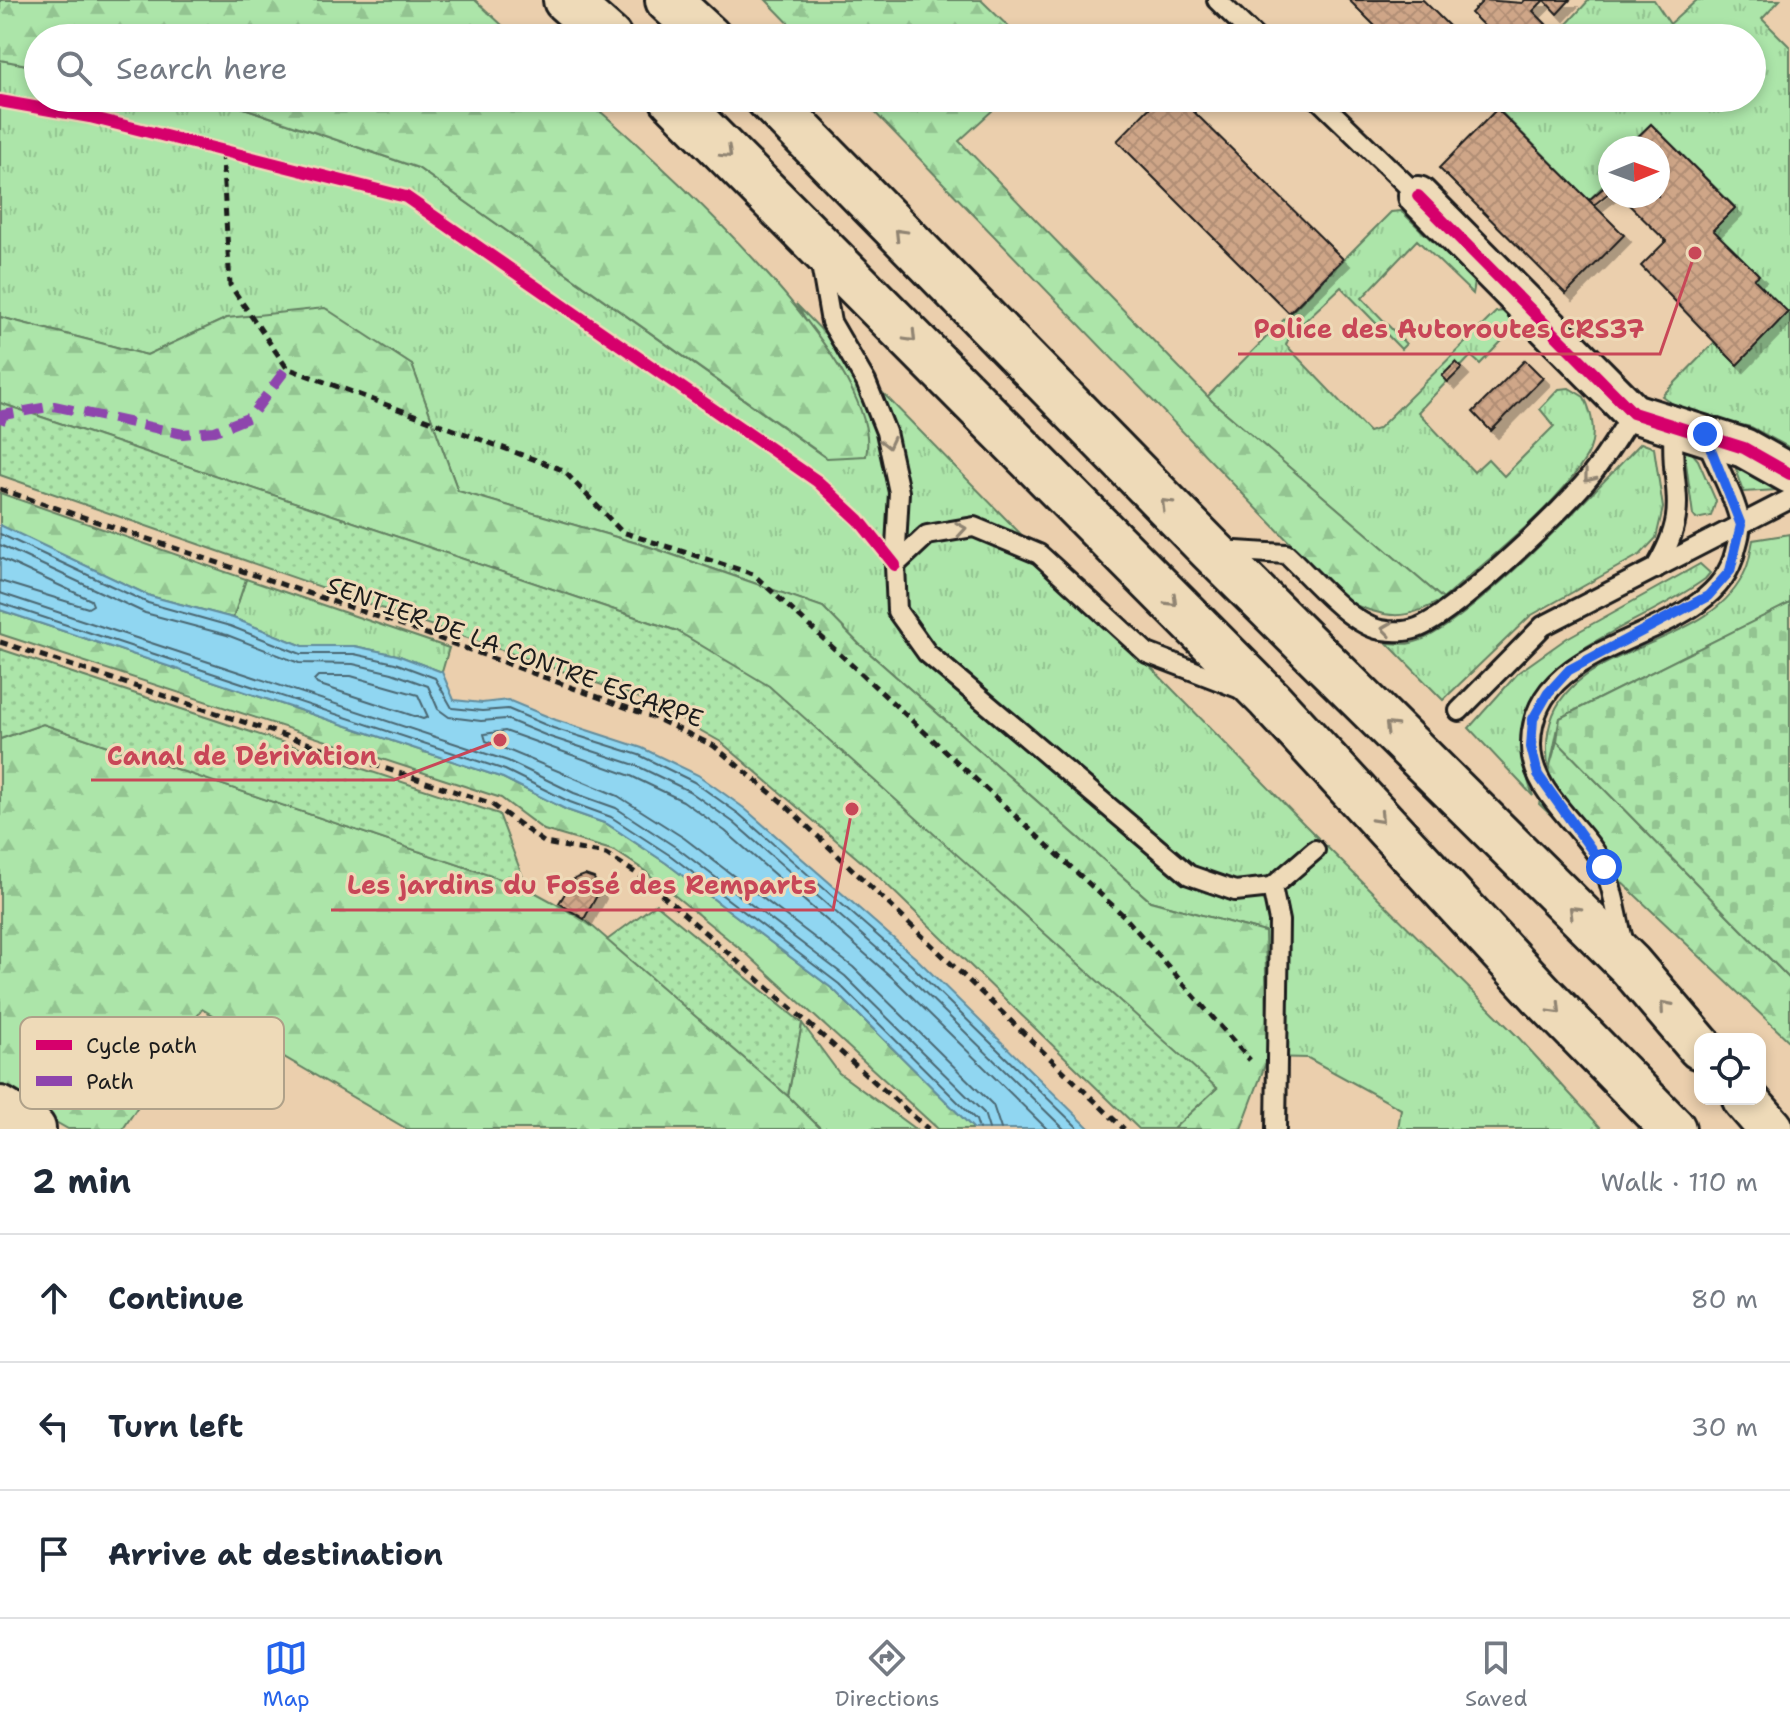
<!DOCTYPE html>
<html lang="en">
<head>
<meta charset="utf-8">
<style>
	body { margin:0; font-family:"Shantell Sans",sans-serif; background:#f2f2f3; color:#1f2937 }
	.controls { position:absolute; right:24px; bottom:24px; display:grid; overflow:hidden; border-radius:16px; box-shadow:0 4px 12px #0003 }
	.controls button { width:72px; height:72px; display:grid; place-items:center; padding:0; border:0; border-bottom:2px solid #e0e1e3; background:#fff; color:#1f2937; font:40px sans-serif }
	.compass { position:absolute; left:1598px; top:136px; width:72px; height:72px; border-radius:50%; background:#fff; box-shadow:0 4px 12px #0003; rotate:89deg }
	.stop { position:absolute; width:24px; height:24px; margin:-18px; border:6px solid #2563eb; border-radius:50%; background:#fff }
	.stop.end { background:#2563eb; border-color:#fff; box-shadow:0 2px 8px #0008 }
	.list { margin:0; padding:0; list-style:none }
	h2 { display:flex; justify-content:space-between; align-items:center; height:104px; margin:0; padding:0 32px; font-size:34px }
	h2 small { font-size:26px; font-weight:400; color:#747a83 }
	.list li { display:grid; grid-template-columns:52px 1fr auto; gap:24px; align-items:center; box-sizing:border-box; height:128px; padding:0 32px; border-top:2px solid #e0e1e3 }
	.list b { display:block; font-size:30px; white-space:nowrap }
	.list em { font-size:26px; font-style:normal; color:#747a83 }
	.icon { flex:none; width:44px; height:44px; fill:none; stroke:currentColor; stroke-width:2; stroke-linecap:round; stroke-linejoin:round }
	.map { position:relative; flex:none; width:1790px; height:1129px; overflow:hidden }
	.search { position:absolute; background:#fff; box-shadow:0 4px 12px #0003; left:24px; right:24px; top:24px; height:88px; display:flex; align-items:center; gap:20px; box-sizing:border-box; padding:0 28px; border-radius:44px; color:#747a83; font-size:30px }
	.sheet { height:488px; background:#fff }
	nav { display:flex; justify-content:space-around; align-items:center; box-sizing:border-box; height:112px; border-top:2px solid #e0e1e3; background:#fff; font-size:22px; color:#747a83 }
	nav a { display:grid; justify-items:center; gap:4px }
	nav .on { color:#2563eb }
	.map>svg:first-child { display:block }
</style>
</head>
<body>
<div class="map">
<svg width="1790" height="1129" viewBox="0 0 1790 1129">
	<defs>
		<pattern id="grass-tufts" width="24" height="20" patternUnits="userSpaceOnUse" patternTransform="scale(2)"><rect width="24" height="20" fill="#ace5a9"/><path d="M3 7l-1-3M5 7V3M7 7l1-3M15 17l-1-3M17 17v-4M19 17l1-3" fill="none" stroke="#93c491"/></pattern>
		<pattern id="forest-firs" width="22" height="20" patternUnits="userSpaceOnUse" patternTransform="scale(2)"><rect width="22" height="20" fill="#ace5a9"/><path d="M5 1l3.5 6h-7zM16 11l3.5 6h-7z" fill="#93c491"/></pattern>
		<pattern id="cemetery-stones" width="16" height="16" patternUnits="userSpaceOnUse" patternTransform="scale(2)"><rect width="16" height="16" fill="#ace5a9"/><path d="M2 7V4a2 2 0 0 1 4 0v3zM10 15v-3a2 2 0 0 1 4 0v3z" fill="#93c491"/></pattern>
		<pattern id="garden-dots" width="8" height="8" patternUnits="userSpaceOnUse" patternTransform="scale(2)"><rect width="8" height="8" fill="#ace5a9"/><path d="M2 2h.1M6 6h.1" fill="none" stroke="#93c491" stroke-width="1.8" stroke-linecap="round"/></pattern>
		<pattern id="building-cross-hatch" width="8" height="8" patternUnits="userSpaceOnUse" patternTransform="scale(2)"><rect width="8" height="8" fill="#cfa688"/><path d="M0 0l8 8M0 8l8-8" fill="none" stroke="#b18e75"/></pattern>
		<filter id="shadow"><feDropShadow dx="7" dy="7" stdDeviation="0" flood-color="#0004"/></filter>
	</defs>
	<rect width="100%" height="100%" fill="#ebcfad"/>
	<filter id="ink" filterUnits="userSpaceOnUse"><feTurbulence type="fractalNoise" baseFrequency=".0125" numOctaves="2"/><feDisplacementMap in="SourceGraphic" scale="16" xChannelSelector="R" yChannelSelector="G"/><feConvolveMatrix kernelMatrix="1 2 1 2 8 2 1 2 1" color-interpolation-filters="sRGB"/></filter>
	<g filter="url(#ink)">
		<!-- grass -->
		<g fill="url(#grass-tufts)" stroke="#648062" stroke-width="2">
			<polygon points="1589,0 1654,0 1670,24 1697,0 1780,0 1762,19 1790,47 1790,448 1751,427 1685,413 1662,396 1714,343 1737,364 1787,313 1754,279 1758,274 1713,230 1735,207 1651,124 1626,148 1610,148 1610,179 1589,200 1493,104 1499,98 1752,98 1752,38 1554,38"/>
			<polygon points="0,60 38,67 38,98 215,98 418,168 826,458 853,394 796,304 1305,825 1518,1037 1602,1129 1398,1129 1401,1109 1308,1058 1268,1057 1265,932 1150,901 859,644 823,607 647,546 458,491 412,365 227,318 147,355 0,317"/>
			<path d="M 1401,211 L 1475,282 L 1473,294 L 1417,240 L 1362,298 L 1406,344 L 1401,349 L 1341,287 L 1290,335 L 1286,345 L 1369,432 L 1378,429 L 1496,312 L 1504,311 L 1513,320 L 1513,329 L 1480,364 L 1471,356 L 1418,412 L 1474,472 L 1488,459 L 1504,476 L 1554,426 L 1540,409 L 1559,389 L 1569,388 L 1584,397 C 1593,414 1597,438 1587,456 C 1559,505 1486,561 1443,599 L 1207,397 L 1391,212 Z"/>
			<path d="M 1641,443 L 1654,448 L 1663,508 L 1656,538 L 1641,554 L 1530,616 L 1443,700 L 1387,643 C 1395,643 1404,645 1411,643 C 1461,635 1601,484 1641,443 Z"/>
			<polygon points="1684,448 1689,449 1698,460 1716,501 1711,516 1696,519 1693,515"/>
			<polygon points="1733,460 1777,483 1777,490 1744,492"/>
			<path d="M 1790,534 L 1790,603 L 1560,718 L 1549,771 C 1525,635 1708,664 1746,569 C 1750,560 1751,549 1753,540 Z"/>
			<path d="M 1700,564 L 1710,573 L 1705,579 C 1620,641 1483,658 1533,796 L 1469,728 L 1519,672 L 1567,638 Z"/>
			<polygon points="246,579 449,648 442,672 397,655 354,646 303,646 233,618"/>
			<polygon points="802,1023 839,1073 915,1129 821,1129 788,1096"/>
		</g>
		<!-- forest -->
		<g fill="url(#forest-firs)" stroke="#648062" stroke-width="2">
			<polygon points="0,0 475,0 516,38 38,38 38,67 0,60"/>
			<polygon points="766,0 981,0 1020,38 803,38"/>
			<path d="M 215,98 L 585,98 C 652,156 887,364 866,456 L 827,458 L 418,168 Z"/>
			<path d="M 861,98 L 1006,98 L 959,141 L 1212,401 L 1443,599 C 1404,622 1388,618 1347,602 Z"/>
			<polygon points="325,308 412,365 458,491 647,546 823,607 859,644 1150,901 1265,932 1268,1057 1241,1129 1173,1129 1217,1088 677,631 0,403 0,317 147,355 227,318"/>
			<polygon points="0,493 246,579 233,618 150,596 0,526"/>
			<polygon points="0,610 503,778 567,810 607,824 666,863 834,990 974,1129 938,1129 749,956 641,868 615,851 544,830 501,798 0,634"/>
			<polygon points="43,724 527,888 584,919 788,1096 821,1129 407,1129 202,1009 123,1129 68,1129 0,1090 0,739"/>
			<polygon points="1557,741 1790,979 1790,1042 1539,804"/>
		</g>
		<!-- cemetery -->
		<polygon fill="url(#cemetery-stones)" stroke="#648062" stroke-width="2" points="1790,603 1790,979 1557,741 1560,718"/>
		<!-- garden -->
		<g fill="url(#garden-dots)" stroke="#648062" stroke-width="2">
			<polygon points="0,403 677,631 769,686 1217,1088 1173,1129 1139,1129 877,875 721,742 648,701 0,475"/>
			<polygon points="0,649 499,814 527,888 43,724 0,739"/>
			<polygon points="656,904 802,1023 788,1096 607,940"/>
		</g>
		<!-- water -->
		<polygon fill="#90d6f1" stroke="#628c9c" stroke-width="2" points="0,525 150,596 233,618 303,646 354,646 397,655 442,672 454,700 482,703 508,700 556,720 642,748 698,775 744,808 917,959 1090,1129 974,1129 834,990 666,863 607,824 567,810 503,778 0,610"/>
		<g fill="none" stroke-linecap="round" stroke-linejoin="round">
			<!-- shore -->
			<g stroke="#4a6671" stroke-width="2">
				<polyline points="0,534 148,603 230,626 301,654 354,654 395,663 435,678 452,708 482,711 508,709 553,728 639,755 694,782 739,814 911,965 1079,1129"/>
				<polyline points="0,545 145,613 227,635 299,663 353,664 392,673 428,686 438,709 449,717 481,721 506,719 550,737 635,765 689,791 733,822 904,972 1064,1129"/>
				<polyline points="0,558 91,600 93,605 88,608 0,581"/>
				<polyline points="0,593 508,761 574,793 616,808 677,848 845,976 984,1113 989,1129"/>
				<polyline points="0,603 505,770 570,802 611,817 671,856 839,984 976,1120 979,1129"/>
				<polygon points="318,676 351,676 418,695 428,717 423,719 317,684 314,680"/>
				<polyline points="1001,1129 993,1105 853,967 684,838 618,796 486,741 484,734 505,731 631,776 683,801 725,831 896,981 1047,1129"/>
			</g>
		</g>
		<!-- building -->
		<g fill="url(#building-cross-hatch)" stroke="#1c1c1c" stroke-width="2" filter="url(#shadow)">
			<polygon points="1349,0 1423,0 1452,29 1443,38 1387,38"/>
			<polygon points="1484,0 1522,3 1525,0 1570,0 1557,14 1544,0 1533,11 1546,24 1532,38 1496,38 1471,13"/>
			<polygon points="1159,98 1180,98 1343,259 1289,313 1117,141"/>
			<polygon points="1497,109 1624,235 1566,294 1439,168"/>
			<polygon points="1651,124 1735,208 1713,230 1759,275 1754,279 1788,312 1737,365 1641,266 1666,241 1620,196 1658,196 1658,148 1626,148"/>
			<polygon points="1608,184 1610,192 1594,205 1589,200"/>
			<polygon points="1525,360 1543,378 1491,431 1473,412"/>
			<polygon points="1456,362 1462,368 1448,382 1442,376"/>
			<polygon points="585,875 594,878 599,892 584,919 559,903 574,879"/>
		</g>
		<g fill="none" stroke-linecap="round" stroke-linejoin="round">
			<defs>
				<g id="lane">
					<polyline points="1217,0 1256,38"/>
					<polyline points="1317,98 1418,196"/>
					<polyline points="820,259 831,322 866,382 886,432 899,492 895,565 897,611 927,653 1189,875 1235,891 1272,887"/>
					<path d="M 1220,550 L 1286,554 C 1310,576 1349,624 1381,630 C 1393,632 1406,632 1417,628 C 1455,614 1566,508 1592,474 C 1607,455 1620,433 1633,413"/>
					<polyline points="895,565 927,535 974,527 1039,554 1147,653 1241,689"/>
					<path d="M 1655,569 C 1694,505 1668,490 1674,427"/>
					<polyline points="1459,711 1543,626 1790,499"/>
					<path d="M 1624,943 C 1617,919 1614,890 1604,867 C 1584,826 1530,793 1531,744 C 1532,629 1713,647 1735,552 C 1737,543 1742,531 1740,522 C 1734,494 1716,465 1706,438"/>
					<polyline points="1276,1129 1279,921 1272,887 1315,850"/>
				</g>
				<polyline id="street" points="1418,196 1633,413 1744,448 1790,474"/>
				<polyline id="secondary" points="0,1109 33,1129"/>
				<g id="highway">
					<polyline points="566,0 609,38"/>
					<polyline points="668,0 709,38"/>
					<polyline points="672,98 1269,699 1542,995 1673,1129"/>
					<polyline points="768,98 1211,550 1630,965 1700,1047"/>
					<polyline points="1745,1099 1771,1129"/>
				</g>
			</defs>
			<!-- lane casing -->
			<use href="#lane" stroke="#1c1c1c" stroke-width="24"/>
			<!-- street casing -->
			<use href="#street" stroke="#1c1c1c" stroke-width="44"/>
			<!-- secondary casing -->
			<use href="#secondary" stroke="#1c1c1c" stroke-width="50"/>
			<!-- highway casing -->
			<use href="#highway" stroke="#1c1c1c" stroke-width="50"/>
			<!-- path -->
			<g stroke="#1c1c1c" stroke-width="5" stroke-dasharray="8 6" stroke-linecap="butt">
				<polyline points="222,153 230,285 287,368 563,470 622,532 753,574 1124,916 1250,1060"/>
				<polyline points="0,489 402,625 655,718 714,746 783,803 1124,1129"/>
				<polyline points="0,642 490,803 545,843 606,854 642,877 928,1129"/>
			</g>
			<!-- lane -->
			<use href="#lane" stroke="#eedab8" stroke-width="18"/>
			<!-- street -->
			<use href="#street" stroke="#eedab8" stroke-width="38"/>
			<!-- secondary -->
			<use href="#secondary" stroke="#eedab8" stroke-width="44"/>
			<!-- highway -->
			<use href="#highway" stroke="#eedab8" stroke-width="44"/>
			<!-- quiet -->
			<polyline stroke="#8e44ad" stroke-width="10" stroke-dasharray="20 10" stroke-linecap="butt" points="0,423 3,415 54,406 183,434 215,431 250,417 287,368"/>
			<defs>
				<g id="cycleway">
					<polyline points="0,101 90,117 406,197 817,481 859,520 895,565"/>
					<polyline points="1418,196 1633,413 1744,448 1790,474"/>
				</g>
			</defs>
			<!-- cycleway casing -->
			<use href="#cycleway" stroke="#eedab8" stroke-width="17"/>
			<!-- cycleway -->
			<use href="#cycleway" stroke="#d6006c" stroke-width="12"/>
		</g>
		<!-- one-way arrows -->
		<defs><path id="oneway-chevron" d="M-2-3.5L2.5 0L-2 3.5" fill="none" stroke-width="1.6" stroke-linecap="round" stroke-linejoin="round" transform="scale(2)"/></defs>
		<g stroke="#908472">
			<use href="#oneway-chevron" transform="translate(727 153) rotate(44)"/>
			<use href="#oneway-chevron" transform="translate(900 234) rotate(-134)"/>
			<use href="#oneway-chevron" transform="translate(911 337) rotate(46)"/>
			<use href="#oneway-chevron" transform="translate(888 443) rotate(77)"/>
			<use href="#oneway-chevron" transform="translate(1589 477) rotate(129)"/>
			<use href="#oneway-chevron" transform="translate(1166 504) rotate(-135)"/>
			<use href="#oneway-chevron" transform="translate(961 529) rotate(-9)"/>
			<use href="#oneway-chevron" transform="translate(1172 601) rotate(45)"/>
			<use href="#oneway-chevron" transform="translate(1387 629) rotate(-172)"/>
			<use href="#oneway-chevron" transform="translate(1390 727) rotate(-135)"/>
			<use href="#oneway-chevron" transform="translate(1379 818) rotate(47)"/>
			<use href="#oneway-chevron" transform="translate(1574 911) rotate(-135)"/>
			<use href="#oneway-chevron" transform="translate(1665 1006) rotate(-131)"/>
			<use href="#oneway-chevron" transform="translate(1556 1009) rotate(46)"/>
		</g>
	</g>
	<g fill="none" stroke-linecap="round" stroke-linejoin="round" filter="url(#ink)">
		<!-- route -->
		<polyline stroke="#2563eb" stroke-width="10" points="1604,867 1538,775 1531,747 1533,719 1548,693 1569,670 1708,596 1730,571 1741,525 1705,434"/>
	</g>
	<g text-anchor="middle" stroke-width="6" stroke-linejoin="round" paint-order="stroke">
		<!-- street labels -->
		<g font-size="24" fill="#1c1c1c" stroke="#eedab8">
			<text transform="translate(515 652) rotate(20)" y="8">SENTIER DE LA CONTRE ESCARPE</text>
		</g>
	</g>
	<!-- legend -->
	<rect x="20" y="1017" width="264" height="92" rx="12" fill="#eedab8" stroke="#afa189" stroke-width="2"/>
	<rect x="36" y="1040" width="36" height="10" fill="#d6006c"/>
	<rect x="36" y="1076" width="36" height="10" fill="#8e44ad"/>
	<g font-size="22" fill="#1c1c1c">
		<text x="86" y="1053">Cycle path</text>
		<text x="86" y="1089">Path</text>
	</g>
	<!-- callouts -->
	<path fill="none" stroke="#c84758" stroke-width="3" d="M1695 253L1660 354H1238M500 740L394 780H91M852 809L833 910H331"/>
	<g fill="#c84758" stroke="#eedab8" stroke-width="3">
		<circle cx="1695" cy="253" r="8"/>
		<circle cx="500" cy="740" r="8"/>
		<circle cx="852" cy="809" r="8"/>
	</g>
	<g font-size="26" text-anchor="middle" font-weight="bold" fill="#c84758" stroke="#eedab8" stroke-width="6" stroke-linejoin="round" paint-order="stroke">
		<text x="1449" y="338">Police des Autoroutes CRS37</text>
		<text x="242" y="765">Canal de Dérivation</text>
		<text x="582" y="894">Les jardins du Fossé des Remparts</text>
	</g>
</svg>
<div class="controls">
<button><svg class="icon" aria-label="locate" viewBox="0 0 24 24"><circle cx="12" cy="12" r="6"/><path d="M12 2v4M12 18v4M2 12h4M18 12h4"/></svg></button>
</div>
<svg class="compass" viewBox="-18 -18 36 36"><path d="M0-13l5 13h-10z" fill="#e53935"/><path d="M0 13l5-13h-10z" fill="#747a83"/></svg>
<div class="stop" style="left:1604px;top:867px"></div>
<div class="stop end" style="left:1705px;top:434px"></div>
<div class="search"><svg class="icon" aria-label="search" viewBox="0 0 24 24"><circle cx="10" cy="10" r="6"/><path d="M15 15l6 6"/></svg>Search here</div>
</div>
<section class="sheet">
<h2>2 min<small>Walk · 110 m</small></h2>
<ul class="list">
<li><svg class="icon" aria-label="ahead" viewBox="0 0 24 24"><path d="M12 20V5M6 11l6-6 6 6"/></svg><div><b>Continue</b></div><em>80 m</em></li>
<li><svg class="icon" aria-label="left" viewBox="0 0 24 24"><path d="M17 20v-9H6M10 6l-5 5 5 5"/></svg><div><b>Turn left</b></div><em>30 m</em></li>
<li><svg class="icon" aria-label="arrive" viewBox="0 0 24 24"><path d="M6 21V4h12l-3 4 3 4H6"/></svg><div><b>Arrive at destination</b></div></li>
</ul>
</section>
<nav>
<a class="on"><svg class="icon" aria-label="map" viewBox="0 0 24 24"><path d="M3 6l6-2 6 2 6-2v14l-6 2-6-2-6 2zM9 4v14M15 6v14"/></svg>Map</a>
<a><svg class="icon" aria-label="directions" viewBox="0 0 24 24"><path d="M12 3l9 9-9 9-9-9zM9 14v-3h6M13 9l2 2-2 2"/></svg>Directions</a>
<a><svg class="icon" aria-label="saved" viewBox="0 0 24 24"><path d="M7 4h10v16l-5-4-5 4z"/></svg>Saved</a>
</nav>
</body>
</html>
